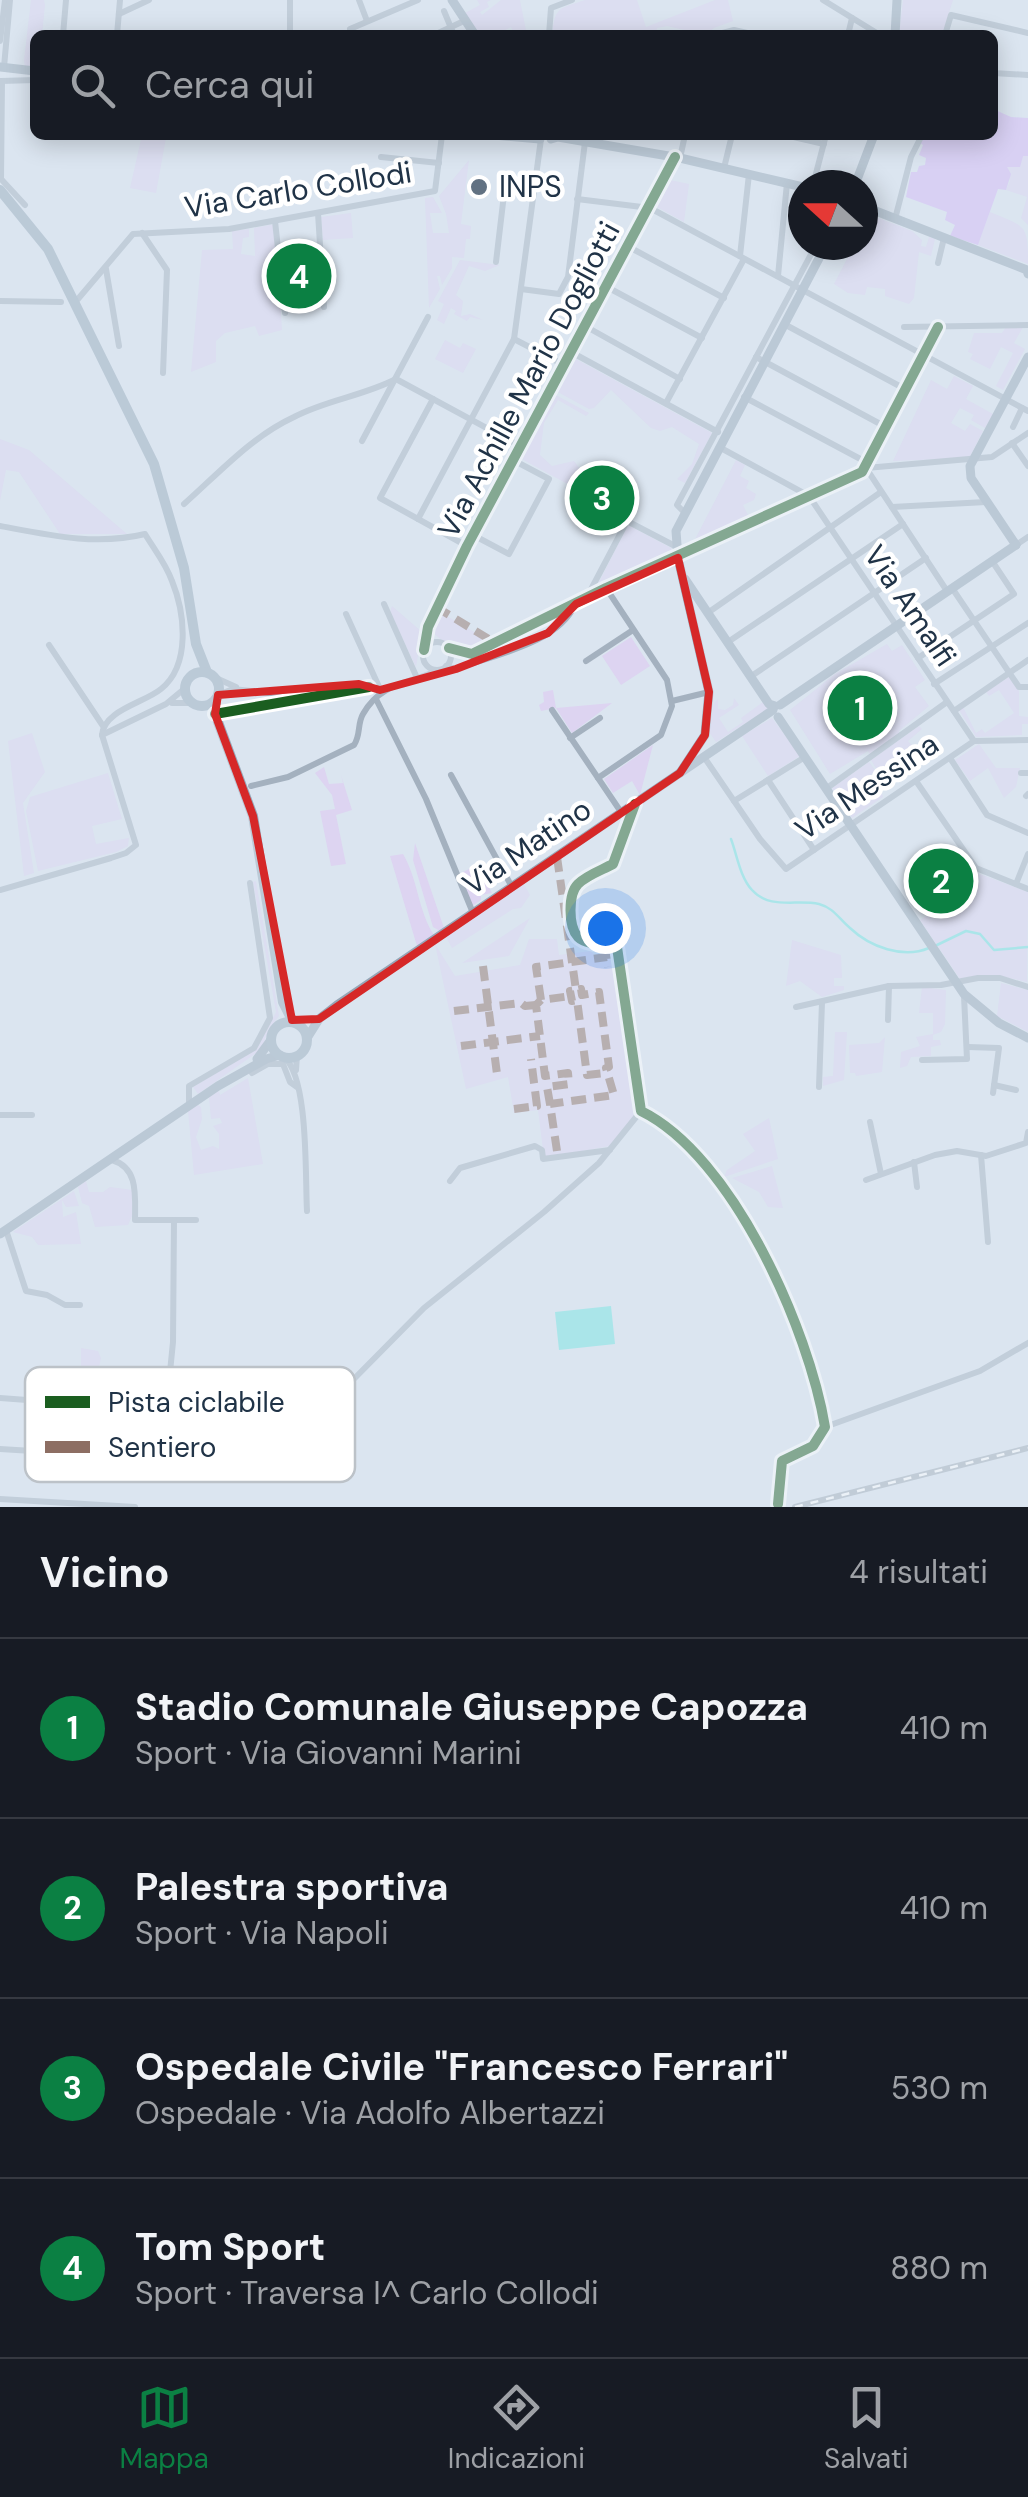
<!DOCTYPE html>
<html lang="it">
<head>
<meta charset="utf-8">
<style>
	body { margin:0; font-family:"DM Sans",sans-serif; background:#242831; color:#f1f3f6 }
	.compass { position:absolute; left:788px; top:170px; width:90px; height:90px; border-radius:50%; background:#171b24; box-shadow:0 5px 25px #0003; rotate:291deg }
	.you { position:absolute; left:605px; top:928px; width:35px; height:35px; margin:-25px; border:8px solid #fff; border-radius:50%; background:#1a73e8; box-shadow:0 0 0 15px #1a73e833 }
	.badge { display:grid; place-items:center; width:65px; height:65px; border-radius:50%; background:#0b8043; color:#fff; font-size:32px; font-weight:700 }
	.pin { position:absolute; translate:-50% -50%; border:5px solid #fff; box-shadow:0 2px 10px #0006 }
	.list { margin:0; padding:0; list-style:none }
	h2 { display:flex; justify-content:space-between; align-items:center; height:130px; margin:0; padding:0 40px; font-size:42px }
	h2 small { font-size:32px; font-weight:400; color:#9ea1a6 }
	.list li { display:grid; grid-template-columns:65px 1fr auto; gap:30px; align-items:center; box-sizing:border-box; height:180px; padding:0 40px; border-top:2px solid #363941 }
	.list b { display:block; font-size:38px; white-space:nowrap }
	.list p { margin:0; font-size:32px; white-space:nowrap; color:#9ea1a6 }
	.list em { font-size:32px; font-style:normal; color:#9ea1a6 }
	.icon { flex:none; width:55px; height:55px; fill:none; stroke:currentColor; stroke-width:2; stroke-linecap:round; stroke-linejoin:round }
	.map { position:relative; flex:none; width:1028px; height:1507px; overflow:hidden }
	.search { position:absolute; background:#171b24; box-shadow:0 5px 25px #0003; left:30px; right:30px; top:30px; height:110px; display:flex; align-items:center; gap:25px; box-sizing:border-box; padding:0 35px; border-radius:15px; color:#9ea1a6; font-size:38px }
	.sheet { height:850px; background:#171b24 }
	nav { display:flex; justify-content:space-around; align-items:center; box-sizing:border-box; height:140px; border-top:2px solid #363941; background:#171b24; font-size:28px; color:#9ea1a6 }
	nav a { display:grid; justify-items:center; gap:5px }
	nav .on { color:#0b8043 }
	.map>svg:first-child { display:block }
</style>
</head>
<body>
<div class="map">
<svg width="1028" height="1507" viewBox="0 0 1028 1507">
	<rect width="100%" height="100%" fill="#dbe5f0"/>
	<!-- green -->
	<g fill="#ddd4f1">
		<polygon points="31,0 44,0 45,5 42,35 35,35 35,67 25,66 24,60"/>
		<polygon points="477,0 491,0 487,2 489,7 480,12 482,15 501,0 520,0 527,35 505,35 513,31 511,27 496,35 480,35 465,13 480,5"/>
		<path d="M 585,0 L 637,0 L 646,27 L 715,0 L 728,0 L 733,21 L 714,28 L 706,35 L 667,26 L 657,28 L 656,35 L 552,35 C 555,6 559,9 585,0 Z"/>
		<polygon points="903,0 953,0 942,35 899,35"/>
		<polygon points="142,135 166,138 156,193 130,188"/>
		<polygon points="1022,155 1028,156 1028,225 1021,218 1027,197 1006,190 1010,181 1006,167"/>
		<polygon points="469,160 461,224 471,226 470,239 466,239 464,258 452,257 452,268 442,285 440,276 437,276 440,289 429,308 425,198 433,197 442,213 430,213 433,233 449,233 446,214 439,196"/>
		<polygon points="670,180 689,184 684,222 657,207"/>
		<polygon points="863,212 912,231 922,240 921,246 926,247 929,237 935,239 931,256 919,252 914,298 909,304 885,296 885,289 867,287 865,295 848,293 834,284 850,253 843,249 845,245 863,245"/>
		<path d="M 990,212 C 1026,227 1028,224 1028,264 L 978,245 Z"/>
		<polygon points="351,213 353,238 323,240 321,217"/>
		<polygon points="275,224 282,330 259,336 255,326 225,333 216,341 216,362 191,372 202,250 233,249 232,231 249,229 249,237 243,238 241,254 255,256 254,228"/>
		<polygon points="460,260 500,265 485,271 469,266 456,295 463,301 461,316 470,314 483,320 470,317 467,321 454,314 456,311 451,308 444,324 437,320 444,304 438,301"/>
		<polygon points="1006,327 1023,327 1014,343 1025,349 1003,390 996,386 1013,353 1001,347 990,369 970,359 973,354 968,352 974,333 1002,333"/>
		<polygon points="445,340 460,348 463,343 476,349 463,373 435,359"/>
		<polygon points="574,358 712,433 685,483 677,479 692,464 699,444 672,427 660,431 651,428 611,390 594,408 589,409 556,391"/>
		<polygon points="954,376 973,386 966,399 993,414 985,428 971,420 974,415 960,408 951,423 965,431 970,424 983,431 969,458 893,461 931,380 947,389"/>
		<polygon points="554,394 589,413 586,416 558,400 544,423 540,455 552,466 574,461 595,489 591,497 520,458"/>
		<polygon points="0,439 29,450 127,534 60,534 19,472 6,470 0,501"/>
		<polygon points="736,460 745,465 740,476 749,481 746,488 756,494 754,500 743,505 750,519 692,545"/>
		<polygon points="628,525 671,548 673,555 602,585 598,584"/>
		<polygon points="392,606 422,632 416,667 390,612"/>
		<path d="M 438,611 L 490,641 C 467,652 448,650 431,630 Z"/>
		<polygon points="631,637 650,666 621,685 602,656"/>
		<polygon points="887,644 892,651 902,645 925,680 915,687 929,706 899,731 900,734 870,754 868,751 830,774 790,710 835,674"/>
		<polygon points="1009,677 1019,691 1019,716 1028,717 1028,724 1022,724 1022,735 976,737 959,710 963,707 976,733 982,729 985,733 1014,713 999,690 989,696 986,692"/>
		<polygon points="553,690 556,708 612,703 572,733 556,708 541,711 539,705 544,702 543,692"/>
		<polygon points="734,698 739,705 719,718 728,732 743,722 741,718 763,702 768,709 716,742 709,732 714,703 718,699 718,709 725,710 733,705"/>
		<polygon points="772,718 800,756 768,776 742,736"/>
		<polygon points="919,726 922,729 908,741 919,753 908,761 902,753 886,764 890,771 877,770 871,760"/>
		<polygon points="32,733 45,772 23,803 34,873 24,876 8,741"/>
		<polygon points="979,744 996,768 1020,768 1016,787 1004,798 988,768 970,781 955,760"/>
		<polygon points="653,745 640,795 632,781 613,793 604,779"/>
		<polygon points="869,762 876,771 855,786 858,790 877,777 883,797 852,818 832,788"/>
		<polygon points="324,767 329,784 343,783 341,775 352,810 336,815 346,864 331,866 320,811 335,809 332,795 315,773"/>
		<polygon points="108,773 122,819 92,826 96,844 129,838 128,846 116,852 38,871 26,811 30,797"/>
		<polygon points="415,843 444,928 440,931 433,927 413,860"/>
		<path d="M 403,854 C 418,879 418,911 434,935 L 417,946 L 390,856 Z"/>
		<polygon points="477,865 492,893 481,895 481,900 472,906 459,874"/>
		<path d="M 972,871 L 1028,892 L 1027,982 C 1002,976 985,972 960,979 L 920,920 L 980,883 Z"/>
		<polygon points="256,881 279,1016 268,1030 262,1049 198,1094 193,1087 257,1049 276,1012 253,882"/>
		<polygon points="524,884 530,895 521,908 513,909 452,948 446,937"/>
		<polygon points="530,918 509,956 462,963"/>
		<polygon points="529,939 557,939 559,955 591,951 594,955 614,953 619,990 622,990 637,1112 610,1146 544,1158 538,1110 514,1113 508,1077 466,1089 435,944 455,976 520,965"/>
		<polygon points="792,940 841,955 842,978 834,978 834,986 844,986 844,990 822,997 800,981 786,986"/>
		<polygon points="1001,983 1028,990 1028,1032 997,1016"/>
		<polygon points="922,987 946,990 945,1024 941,1032 933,1035 933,1040 940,1040 941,1045 931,1047 931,1056 911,1057 907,1066 900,1068 901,1052 920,1046 916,1037 933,1034 933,1013 919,1013"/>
		<polygon points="835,1032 847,1032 844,1080 823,1086 823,1077 833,1076"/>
		<polygon points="885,1037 882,1072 856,1076 855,1073 850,1073 849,1045 879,1043"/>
		<polygon points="248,1078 263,1164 194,1175 188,1111 198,1105 201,1107 202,1119 196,1137 201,1150 213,1146 219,1149 219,1134 213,1126 222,1123 220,1118 211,1119 209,1097 219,1091 220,1095"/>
		<polygon points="769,1118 778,1159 724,1177 727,1170 755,1151 743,1134"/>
		<polygon points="772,1166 783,1208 768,1207 759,1192 732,1178"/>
		<polygon points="86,1181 89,1192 103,1192 110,1187 133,1190 132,1216 128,1225 95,1227 89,1206 82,1203 78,1187"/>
		<polygon points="74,1191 79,1206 66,1207 62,1200 63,1217 76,1212 81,1244 38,1245 32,1237 13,1232"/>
		<polygon points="81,1348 98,1351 101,1358 98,1372 105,1377 104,1389 81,1387"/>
	</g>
	<!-- forest -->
	<polygon fill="#d4b6f7" points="993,109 1011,117 1028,118 1028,156 1023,156 1020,167 1007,167 1011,174 1006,190 998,189 978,245 950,236 955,225 945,220 947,212 906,197 911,172 917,172 919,166 925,165 926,158 919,155 923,145 920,143 925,135 993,135"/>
	<!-- water -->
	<polygon fill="#70e4e1" points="611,1306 615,1344 559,1350 555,1312"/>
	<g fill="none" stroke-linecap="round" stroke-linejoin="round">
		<!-- stream -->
		<g stroke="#70e4e1" stroke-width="2.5">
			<path d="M 731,839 C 737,855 740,877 752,890 C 770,910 796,899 819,904 C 834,908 839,919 850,928 C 870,947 903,959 929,948"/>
			<polyline points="937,945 966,931 980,934 994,950 1028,947"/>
		</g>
		<!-- street -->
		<g stroke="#a4b1bf" stroke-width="6">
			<polyline points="290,0 290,35"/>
			<polyline points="359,0 367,21"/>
			<polyline points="823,0 880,35"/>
			<polyline points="444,11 454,35"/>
			<polyline points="119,14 149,0"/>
			<polyline points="350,29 418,0"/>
			<polyline points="63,35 66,0"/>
			<polyline points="117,35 120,0"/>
			<polyline points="434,35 466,20"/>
			<polyline points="549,35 551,8 572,0"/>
			<polyline points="715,35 734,30 756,35"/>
			<polyline points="848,35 852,18"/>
			<polyline points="945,35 951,15 1028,33"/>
			<polyline points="0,41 5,0"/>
			<polyline points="4,67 10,0"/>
			<polyline points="993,73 1028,75"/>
			<polyline points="1,81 35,80"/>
			<polyline points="2,81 1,179 25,205"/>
			<polyline points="785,135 824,144"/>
			<polyline points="381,157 439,163"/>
			<polyline points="680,158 685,135"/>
			<polyline points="724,168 732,135"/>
			<polyline points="813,185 826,135"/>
			<polyline points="577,199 650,208 1028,411"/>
			<polyline points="318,213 324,307"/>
			<polyline points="895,219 911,157 922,135"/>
			<polyline points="275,221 285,313"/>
			<polyline points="142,233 167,270 163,373"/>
			<polyline points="629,247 724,298"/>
			<polyline points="740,256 749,174"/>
			<polyline points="496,262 505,186 535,190"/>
			<polyline points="938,263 944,238"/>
			<polyline points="106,269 119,346"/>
			<polyline points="778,276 787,183"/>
			<polyline points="607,287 702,338"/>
			<polyline points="521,289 559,294 568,277 585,142"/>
			<polyline points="78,299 133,234 229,229 435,191 442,135"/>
			<polyline points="0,301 61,302"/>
			<polyline points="784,324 905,389"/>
			<polyline points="585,326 680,379"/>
			<polyline points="904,327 1028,325"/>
			<polyline points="514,339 564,365"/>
			<polyline points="571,352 718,432"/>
			<polyline points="756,357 884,426"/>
			<polyline points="744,397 866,462"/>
			<polyline points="433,399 380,498 467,546"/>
			<polyline points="666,403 744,259"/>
			<polyline points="1013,427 1022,408"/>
			<polyline points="362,441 428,317"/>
			<polyline points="1012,443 1028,466"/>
			<polyline points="719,447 809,496 974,741"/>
			<path d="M 184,504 C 219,473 251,437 294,417 C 326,400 363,396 396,379 L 520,446"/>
			<polyline points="892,507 986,502"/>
			<polyline points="684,512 677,505 816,245"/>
			<polyline points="418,519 514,339 541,139"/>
			<path d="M 0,526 C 48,535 96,546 145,534 C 154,549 166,564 172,581 C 185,613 191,665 161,689 C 144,703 104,710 102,735"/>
			<polyline points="473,535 509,554 549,479 513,460"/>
			<polyline points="1016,545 1028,537"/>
			<polyline points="952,588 1019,687 1028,687"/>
			<polyline points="947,591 866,468 992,457 1028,433"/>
			<polyline points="587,597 627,521 675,546"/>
			<polyline points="384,604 417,678"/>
			<polyline points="709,612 881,492"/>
			<polyline points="346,614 380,689"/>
			<polyline points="728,642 903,524"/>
			<circle cx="437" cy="656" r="14"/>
			<polyline points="49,645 103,726"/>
			<polyline points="449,648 472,654 606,588 862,472 938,327"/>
			<polyline points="424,650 428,627 467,546 675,157"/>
			<polyline points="918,658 1014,594 992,561"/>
			<polyline points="586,661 633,630"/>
			<path d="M 446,666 L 456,669 C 493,655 557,644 575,605"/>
			<polyline points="750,677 926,558"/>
			<polyline points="216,678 236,687"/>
			<polyline points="934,684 1028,623"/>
			<polyline points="218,695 233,689 277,694 359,684 381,690"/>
			<polyline points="376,699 426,799 473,913"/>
			<polyline points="672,701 709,692"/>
			<polyline points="172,703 192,703"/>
			<polyline points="552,710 621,812"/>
			<polyline points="954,711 1028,660"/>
			<polyline points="570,738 600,718"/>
			<polyline points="974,741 1028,740"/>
			<polyline points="704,757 760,839 786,869 974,741"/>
			<polyline points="950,758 987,815 1028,833"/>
			<polyline points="1021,773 1028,773"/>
			<polyline points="451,775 512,887"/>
			<polyline points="598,778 661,735 672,706 667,680 606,588"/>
			<polyline points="768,780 814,850"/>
			<polyline points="916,781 976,868 1028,889"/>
			<path d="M 251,786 L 288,777 L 354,745 C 361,735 357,724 363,714 C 381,682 409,684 439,670"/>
			<polyline points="827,788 947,702"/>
			<polyline points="1026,796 1028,794"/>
			<polyline points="734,801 805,757"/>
			<path d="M 634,805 L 613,864 C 602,870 587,875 578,884 C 568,894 568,926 578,937 C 586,945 606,945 617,947 L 641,1111 C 733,1156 809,1330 825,1427 L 813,1446 L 782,1461 L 778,1504"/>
			<polyline points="1016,884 1028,854"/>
			<polyline points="0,890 111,858 126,853 136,845 102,735 166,704 184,689"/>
			<polyline points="796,1007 889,986 941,985 978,978 1000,978 1028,987"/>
			<polyline points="888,1020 889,986"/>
			<polyline points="968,1047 999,1048 993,1093"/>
			<path d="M 284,1057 C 309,1078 305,1177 307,1211"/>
			<polyline points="922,1060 967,1059 964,996"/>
			<polyline points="296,1070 297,1055"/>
			<polyline points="252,1073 268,1064 283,1064 290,1082 297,1087"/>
			<polyline points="994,1085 1016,1090"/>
			<polyline points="819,1087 822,1002"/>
			<polyline points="189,1105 189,1086 254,1048 270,1018 250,883"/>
			<polyline points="0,1115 32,1115"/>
			<polyline points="870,1122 881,1174"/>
			<polyline points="981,1155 988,1242"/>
			<path d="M 112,1160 C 139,1168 135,1196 135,1220 L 196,1220"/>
			<polyline points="914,1162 917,1187"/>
			<polyline points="866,1180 935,1155 957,1151 986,1156 1026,1143 1028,1132"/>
			<polyline points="450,1181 460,1168 535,1146 542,1150 543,1159 610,1150"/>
			<polyline points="6,1230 26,1291 47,1295 65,1305 80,1305"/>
			<polyline points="170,1372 173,1342 174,1220"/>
			<polyline points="346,1387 424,1308 544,1212 599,1163 641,1111"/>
			<polyline points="0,1398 54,1402"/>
			<polyline points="825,1427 980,1371 1028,1343"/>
			<polyline points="0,1449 162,1459"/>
			<polyline points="0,1499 135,1507"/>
		</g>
		<!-- secondary -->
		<g stroke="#96a6b6" stroke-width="9">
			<polyline points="452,0 475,35"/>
			<polyline points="895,35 897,0"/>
			<polyline points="0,67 35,71"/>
			<polyline points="494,135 540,139"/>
			<polyline points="551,139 558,137 680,158 803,187"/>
			<polyline points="855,185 874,135"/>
			<polyline points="863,206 1027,270 1028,274"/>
			<polyline points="1016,545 971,478 970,466 1028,357"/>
			<polyline points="685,579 769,704 775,706"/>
			<polyline points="780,705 1016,545"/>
			<polyline points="778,717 964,994 999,1023 1028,1038"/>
			<polyline points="680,773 705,735 709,692 678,558 676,531 826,245"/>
			<polyline points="307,1038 319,1019 337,1005 773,710"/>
			<polyline points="257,1059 271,1040"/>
			<polyline points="0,1234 218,1086 266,1059 280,1055"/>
		</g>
		<!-- primary -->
		<g stroke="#96a8b9" stroke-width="10">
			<polyline points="0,190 48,249 154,464 184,568 196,644 207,672"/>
			<circle cx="202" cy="689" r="17"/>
			<polyline points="216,699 215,714 253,816 283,1002 293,1022"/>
			<circle cx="289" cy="1040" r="18"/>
		</g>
		<defs>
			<polyline id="rail" points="795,1507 1028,1448"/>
		</defs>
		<!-- rail casing -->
		<use href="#rail" stroke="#a2adb9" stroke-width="6"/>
		<!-- rail -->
		<use href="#rail" stroke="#fff" stroke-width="2.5" stroke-dasharray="8" stroke-linecap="butt"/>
		<!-- quiet -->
		<g stroke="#8d6e63" stroke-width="8" stroke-dasharray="15 8" stroke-linecap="butt">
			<polyline points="436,607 492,641"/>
			<polyline points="557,857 576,990 570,991 572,1001 577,1000 587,1075 606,1073"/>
			<polyline points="483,966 497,1074"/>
			<polyline points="541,1000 536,967 607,957 608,967"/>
			<polyline points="454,1011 521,1003 525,1006 536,1005"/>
			<polyline points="461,1046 540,1036"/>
			<polyline points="550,1104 547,1087 569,1084 568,1073 545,1076 536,1005 541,1000 571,996"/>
			<polyline points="514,1109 537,1106 531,1059"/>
			<polyline points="557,1151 550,1104 614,1095 606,1068 609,1067 599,992 582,995 581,989 576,990"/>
			<polyline points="54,1402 157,1416 184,1415 187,1412"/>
		</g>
		<defs>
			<g id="cycleway">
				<polyline points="449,648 472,654 606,588 862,472 938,327"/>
				<polyline points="424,650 428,627 467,546 675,157"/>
				<polyline points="215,714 369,687"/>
				<path d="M 635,804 L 613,864 C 602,870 587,875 578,884 C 568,894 568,926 578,937 C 586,945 606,945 617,947 L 641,1111 C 733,1156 809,1330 825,1427 L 813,1446 L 782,1461 L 778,1504"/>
			</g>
		</defs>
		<!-- cycleway casing -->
		<use href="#cycleway" stroke="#fff" stroke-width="16"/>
		<!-- cycleway -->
		<use href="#cycleway" stroke="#1b5e20" stroke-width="10"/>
	</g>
	<!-- marked area -->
	<path d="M0 0H1028V1507H0ZM 678,558 L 709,692 L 705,735 L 680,773 L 319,1019 L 292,1020 L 253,816 L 215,714 L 218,695 L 359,684 L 380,690 L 456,669 L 548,633 L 576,604 Z" fill="#dbe5f0" fill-opacity=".55" fill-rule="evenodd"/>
	<path fill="none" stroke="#d62828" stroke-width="8" stroke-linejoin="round" d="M 678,558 L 709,692 L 705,735 L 680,773 L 319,1019 L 292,1020 L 253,816 L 215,714 L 218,695 L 359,684 L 380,690 L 456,669 L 548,633 L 576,604 Z"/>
	<!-- markers -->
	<circle fill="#617182" stroke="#fff" stroke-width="4" cx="479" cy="187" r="10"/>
	<g text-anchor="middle" stroke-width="9" stroke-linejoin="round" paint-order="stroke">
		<!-- poi labels -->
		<g font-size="30" fill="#203347" stroke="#fff" text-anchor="start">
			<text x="499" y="197">INPS</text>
		</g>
		<!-- street labels -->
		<g font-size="30" fill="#203347" stroke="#fff">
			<text transform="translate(298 190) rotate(-9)" y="10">Via Carlo Collodi</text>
			<text transform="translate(529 380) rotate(-62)" y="10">Via Achille Mario Dogliotti</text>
			<text transform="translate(910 606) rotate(56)" y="10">Via Amalfi</text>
			<text transform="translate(867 787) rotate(-34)" y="10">Via Messina</text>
			<text transform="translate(527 847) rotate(-34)" y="10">Via Matino</text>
		</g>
	</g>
	<!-- legend -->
	<rect x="25" y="1367" width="330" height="115" rx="15" fill="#fff" stroke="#bcc2c8" stroke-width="2.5"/>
	<rect x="45" y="1396" width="45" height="12" fill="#1b5e20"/>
	<rect x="45" y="1441" width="45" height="12" fill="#8d6e63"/>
	<g font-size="28" fill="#203347">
		<text x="108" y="1412">Pista ciclabile</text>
		<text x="108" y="1457">Sentiero</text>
	</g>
</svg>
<svg class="compass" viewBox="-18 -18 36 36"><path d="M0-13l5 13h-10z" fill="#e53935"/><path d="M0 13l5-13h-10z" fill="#9ea1a6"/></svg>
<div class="you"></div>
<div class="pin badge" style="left:860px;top:708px">1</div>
<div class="pin badge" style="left:941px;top:881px">2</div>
<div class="pin badge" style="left:602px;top:498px">3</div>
<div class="pin badge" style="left:299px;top:276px">4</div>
<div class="search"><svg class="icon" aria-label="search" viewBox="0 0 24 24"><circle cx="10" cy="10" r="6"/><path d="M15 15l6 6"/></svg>Cerca qui</div>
</div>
<section class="sheet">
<h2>Vicino<small>4 risultati</small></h2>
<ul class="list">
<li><span class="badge">1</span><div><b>Stadio Comunale Giuseppe Capozza</b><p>Sport · Via Giovanni Marini</p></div><em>410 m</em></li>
<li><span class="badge">2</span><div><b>Palestra sportiva</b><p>Sport · Via Napoli</p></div><em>410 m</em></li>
<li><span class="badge">3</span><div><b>Ospedale Civile &quot;Francesco Ferrari&quot;</b><p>Ospedale · Via Adolfo Albertazzi</p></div><em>530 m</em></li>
<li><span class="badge">4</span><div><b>Tom Sport</b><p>Sport · Traversa I^ Carlo Collodi</p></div><em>880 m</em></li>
</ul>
</section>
<nav>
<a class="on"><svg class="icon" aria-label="map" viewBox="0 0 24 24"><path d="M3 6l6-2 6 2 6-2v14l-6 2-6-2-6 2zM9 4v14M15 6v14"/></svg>Mappa</a>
<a><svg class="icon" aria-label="directions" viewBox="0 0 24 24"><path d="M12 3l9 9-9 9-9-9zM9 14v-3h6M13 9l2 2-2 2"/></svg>Indicazioni</a>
<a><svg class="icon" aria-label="saved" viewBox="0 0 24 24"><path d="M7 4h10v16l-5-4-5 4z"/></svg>Salvati</a>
</nav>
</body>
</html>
